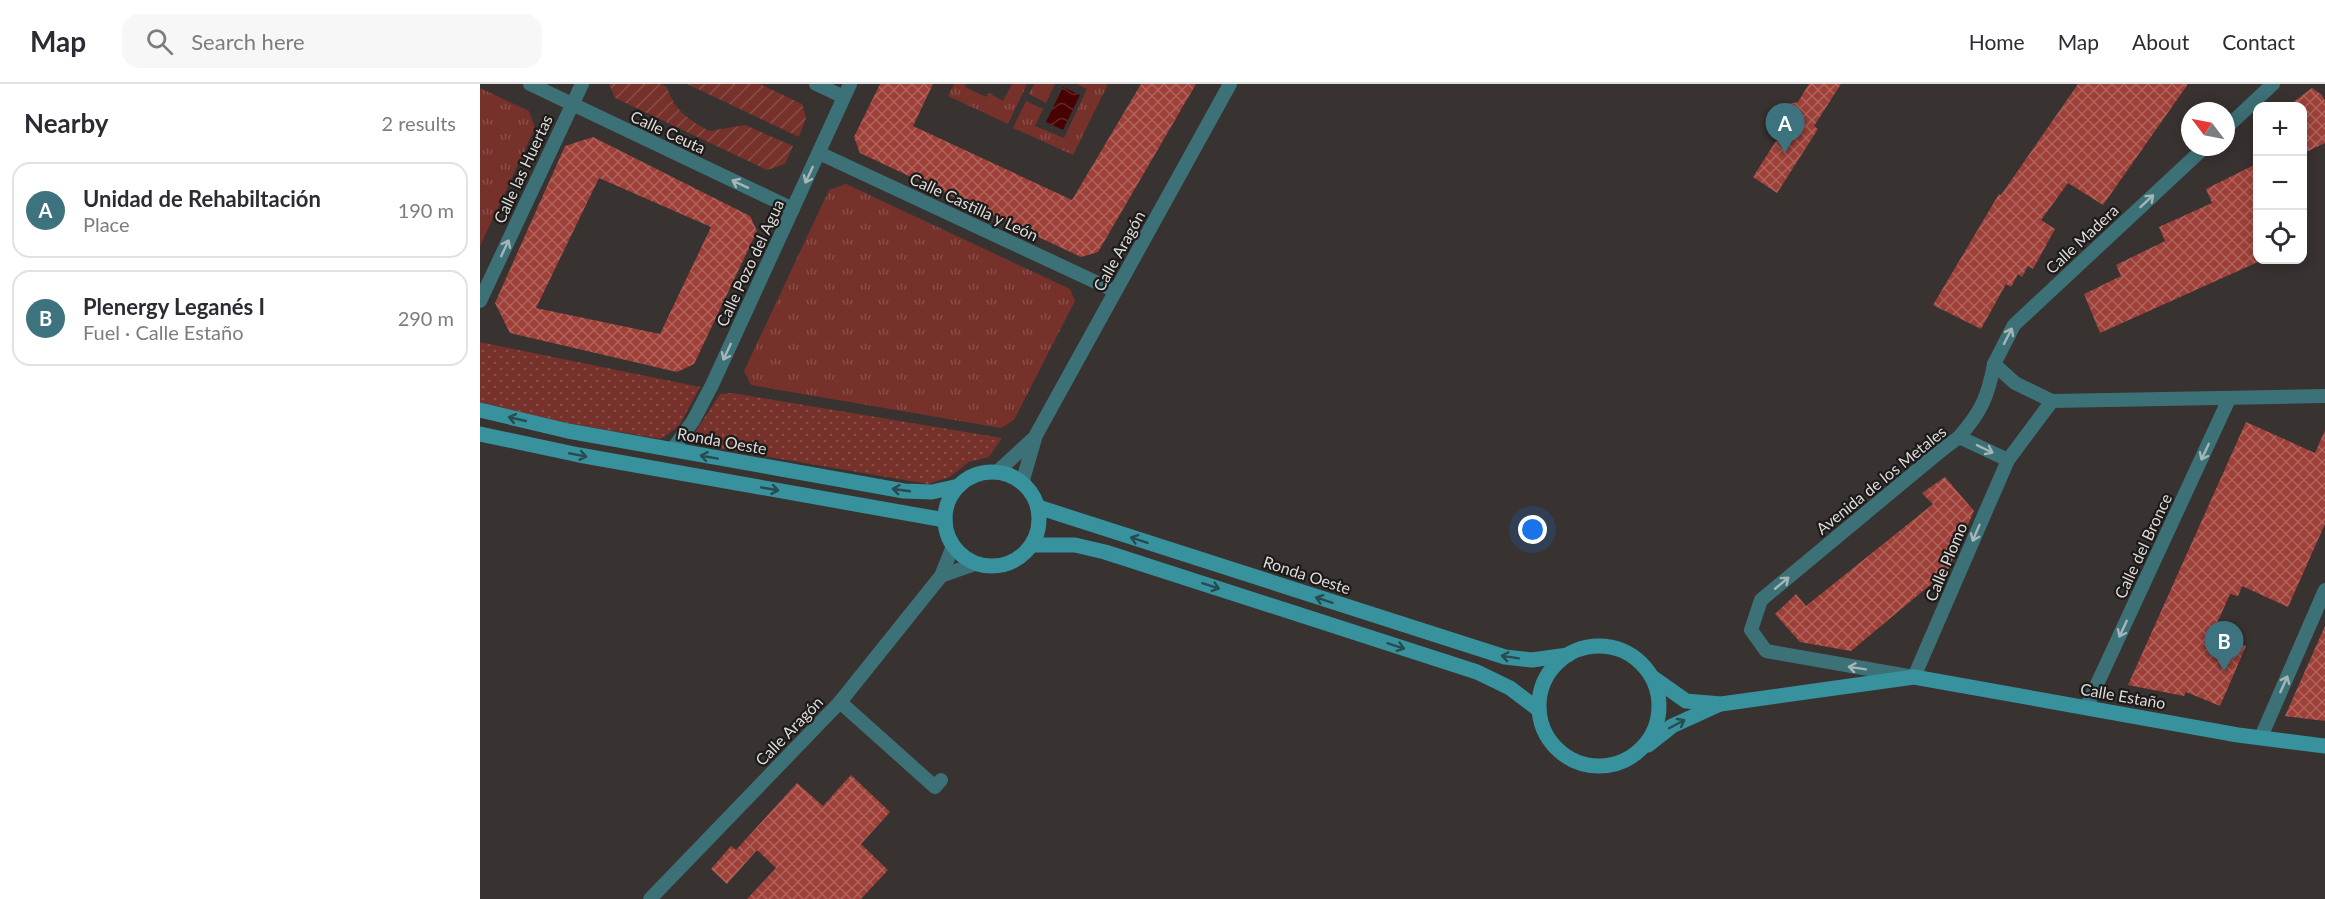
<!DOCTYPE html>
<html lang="en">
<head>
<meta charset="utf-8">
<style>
	body { margin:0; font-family:Lato,sans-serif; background:#f7f7f7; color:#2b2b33 }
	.controls { position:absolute; right:18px; top:18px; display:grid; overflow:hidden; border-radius:12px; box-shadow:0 3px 15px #0003 }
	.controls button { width:54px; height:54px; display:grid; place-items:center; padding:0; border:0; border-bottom:2px solid #e1e1e2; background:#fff; color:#2b2b33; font:30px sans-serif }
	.compass { position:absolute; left:1701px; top:18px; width:54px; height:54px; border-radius:50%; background:#fff; box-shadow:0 3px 15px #0003; rotate:302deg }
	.you { position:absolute; left:1053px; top:446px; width:21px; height:21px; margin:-15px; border:4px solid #fff; border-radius:50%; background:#1a73e8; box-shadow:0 0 0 9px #1a73e833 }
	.badge { display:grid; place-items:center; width:39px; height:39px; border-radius:50%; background:#3d737e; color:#fff; font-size:20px; font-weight:700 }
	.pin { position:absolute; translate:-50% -50px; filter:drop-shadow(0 2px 3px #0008) }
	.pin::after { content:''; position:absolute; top:32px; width:21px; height:18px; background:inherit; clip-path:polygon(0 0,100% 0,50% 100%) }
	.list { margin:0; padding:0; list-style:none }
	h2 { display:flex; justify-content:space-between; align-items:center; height:78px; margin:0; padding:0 24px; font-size:26px }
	h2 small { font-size:20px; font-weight:400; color:#7c7c81 }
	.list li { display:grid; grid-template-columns:39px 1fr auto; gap:18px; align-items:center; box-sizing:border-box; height:96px; margin:0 12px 12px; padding:0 12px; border:2px solid #e1e1e2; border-radius:18px }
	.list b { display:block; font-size:22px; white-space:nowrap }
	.list p { margin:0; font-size:20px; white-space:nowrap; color:#7c7c81 }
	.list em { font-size:20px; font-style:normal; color:#7c7c81 }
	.icon { flex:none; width:33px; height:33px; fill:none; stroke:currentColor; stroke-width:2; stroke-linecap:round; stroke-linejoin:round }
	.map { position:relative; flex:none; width:1845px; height:815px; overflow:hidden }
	header { display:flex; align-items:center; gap:36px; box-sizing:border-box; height:84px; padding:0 30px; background:#fff; border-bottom:2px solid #e1e1e2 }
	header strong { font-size:28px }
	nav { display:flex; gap:33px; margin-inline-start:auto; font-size:21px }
	.search { width:420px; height:54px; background:#f7f7f7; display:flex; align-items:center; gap:15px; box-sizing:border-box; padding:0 21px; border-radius:18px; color:#7c7c81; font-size:22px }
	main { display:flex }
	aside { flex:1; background:#fff }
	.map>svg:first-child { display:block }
</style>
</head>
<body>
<header>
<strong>Map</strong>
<div class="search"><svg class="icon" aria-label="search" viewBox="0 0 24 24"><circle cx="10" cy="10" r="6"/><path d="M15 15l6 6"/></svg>Search here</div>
<nav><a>Home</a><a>Map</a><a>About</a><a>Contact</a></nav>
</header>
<main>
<aside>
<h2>Nearby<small>2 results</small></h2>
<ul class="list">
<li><span class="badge">A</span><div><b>Unidad de Rehabiltación</b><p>Place</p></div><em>190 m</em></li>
<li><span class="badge">B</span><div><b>Plenergy Leganés I</b><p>Fuel · Calle Estaño</p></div><em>290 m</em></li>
</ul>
</aside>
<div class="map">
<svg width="1845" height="815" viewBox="0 0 1845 815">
	<defs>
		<pattern id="grass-tufts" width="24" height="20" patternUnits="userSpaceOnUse" patternTransform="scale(1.5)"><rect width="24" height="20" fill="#76312b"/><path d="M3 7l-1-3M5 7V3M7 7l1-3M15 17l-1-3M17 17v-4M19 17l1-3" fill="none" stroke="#894e49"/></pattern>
		<pattern id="park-dots" width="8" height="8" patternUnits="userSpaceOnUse" patternTransform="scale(1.5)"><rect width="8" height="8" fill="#76312b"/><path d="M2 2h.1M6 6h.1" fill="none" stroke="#894e49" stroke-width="1.8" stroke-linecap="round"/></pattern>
		<pattern id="garden-furrows" width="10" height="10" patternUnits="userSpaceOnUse" patternTransform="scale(1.5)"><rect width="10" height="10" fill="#76312b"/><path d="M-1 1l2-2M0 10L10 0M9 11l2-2" fill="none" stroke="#894e49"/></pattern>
		<pattern id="water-waves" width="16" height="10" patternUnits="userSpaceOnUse" patternTransform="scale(1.5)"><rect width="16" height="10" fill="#490203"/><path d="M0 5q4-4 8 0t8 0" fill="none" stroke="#632627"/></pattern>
		<pattern id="building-cross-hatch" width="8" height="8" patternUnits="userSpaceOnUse" patternTransform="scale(1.5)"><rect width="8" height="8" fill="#9e4038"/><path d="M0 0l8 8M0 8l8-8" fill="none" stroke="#af645e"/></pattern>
	</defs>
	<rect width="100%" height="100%" fill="#383231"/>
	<!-- grass -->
	<g fill="url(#grass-tufts)">
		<polygon points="474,0 486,0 485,3 506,13 509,9 523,17 532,0 547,0 528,40 468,12"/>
		<polygon points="554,0 575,0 566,19 549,10"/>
		<polygon points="597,0 628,0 593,71 533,44 546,17 563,25 555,42 584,54 607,5"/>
		<polygon points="0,4 49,27 55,44 0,162"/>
		<polygon points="366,100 590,205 595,217 534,336 521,344 271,301 264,287 349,106"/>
	</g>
	<!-- park -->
	<g fill="url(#park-dots)">
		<polygon points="0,258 220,303 199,342 181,355 81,338 0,318"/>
		<polygon points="252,309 522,354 509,373 489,378 470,393 448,400 208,359 240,310"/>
	</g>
	<!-- garden -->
	<g fill="url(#garden-furrows)">
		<path d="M 129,0 L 180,0 L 187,3 C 193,25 209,36 229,47 L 265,41 L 313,62 L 305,80 L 287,86 L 135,14 Z"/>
		<polygon points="207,0 280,0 322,20 326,34 319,53"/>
	</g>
	<!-- water -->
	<polygon fill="url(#water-waves)" points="583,3 600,11 583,46 566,38"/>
	<!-- building -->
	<g fill="url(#building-cross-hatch)" fill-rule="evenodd">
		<polygon points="400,0 453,0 433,42 592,116 661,0 716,0 618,168 601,173 380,69 374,53"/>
		<polygon points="1329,0 1361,0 1334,42 1338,45 1297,109 1273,93 1314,29 1305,21 1318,18"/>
		<polygon points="1598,0 1708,0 1623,121 1588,99 1561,136 1575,145 1553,185 1548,182 1542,193 1538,190 1531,203 1526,200 1501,245 1453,221 1519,110 1521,111"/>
		<polygon points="1832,4 1842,11 1845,17 1845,59 1822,70 1822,22 1808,22"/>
		<path d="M 113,53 L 270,132 L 277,147 L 214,280 L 197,288 L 30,249 L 15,219 L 85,62 ZM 119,94 L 231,143 L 180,250 L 56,224 Z"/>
		<polygon points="1778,79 1778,178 1620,249 1604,210 1641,192 1636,181 1685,157 1679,143 1732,119 1726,105"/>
		<polygon points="1766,338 1835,369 1845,346 1845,440 1808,523 1762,502 1758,512 1750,510 1733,548 1766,562 1740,622 1706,608 1704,612 1648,601"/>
		<polygon points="1465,393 1494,427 1468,486 1371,567 1320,558 1295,530 1316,510 1326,522 1453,420 1442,409"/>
		<polygon points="1845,542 1845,637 1805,632"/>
		<polygon points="371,691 410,728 381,760 408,786 381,815 267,815 296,784 277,766 247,800 231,785 251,762 256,766 317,699 343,722"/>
	</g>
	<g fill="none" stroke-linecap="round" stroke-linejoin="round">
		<!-- street -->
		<g stroke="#3c7177" stroke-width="14">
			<polyline points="50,0 313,125"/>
			<polyline points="336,0 364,13"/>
			<polyline points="1746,44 1793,0"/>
			<polyline points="339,69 635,207"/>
			<polyline points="0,217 102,0"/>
			<polyline points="1572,317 1535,299 1514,280 1534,241 1725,63"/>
			<path d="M 1479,353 C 1501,328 1508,313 1514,280"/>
			<polyline points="192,366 213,337 232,301 370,0"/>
			<polyline points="1528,376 1479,353 1458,369 1281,516 1271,546 1286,567 1434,593 1528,376 1572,317 1845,312"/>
			<polyline points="517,388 553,355"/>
			<polyline points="542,399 556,351 750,0"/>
			<polyline points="461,492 495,480"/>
			<polyline points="360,618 455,703 461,696"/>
			<polyline points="1606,624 1749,315"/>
			<polyline points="1781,653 1845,506"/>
			<polyline points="170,815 360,618 461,492 473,462"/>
		</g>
		<!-- secondary -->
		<g stroke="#37929d" stroke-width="15">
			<polyline points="0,326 88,347 424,407 452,408 479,402"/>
			<polyline points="0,350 99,371 465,436"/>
			<circle cx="512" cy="435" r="47"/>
			<polyline points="558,423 1025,573 1052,576 1088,571"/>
			<polyline points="552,461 595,461 625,468 997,588 1030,604 1059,626"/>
			<circle cx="1119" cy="622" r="60"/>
			<polyline points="1172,593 1206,617 1241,620 1434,593 1758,651 1845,662"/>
			<polyline points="1168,661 1192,642 1238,621"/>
		</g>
	</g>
	<!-- one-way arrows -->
	<defs><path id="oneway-shaft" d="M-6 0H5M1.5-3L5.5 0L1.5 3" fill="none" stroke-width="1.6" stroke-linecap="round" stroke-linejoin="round" transform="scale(1.5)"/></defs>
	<g stroke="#a5b6b7">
		<use href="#oneway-shaft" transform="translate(329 91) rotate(115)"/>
		<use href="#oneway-shaft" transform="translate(260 100) rotate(-155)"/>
		<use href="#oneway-shaft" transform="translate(1667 117) rotate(-43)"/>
		<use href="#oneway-shaft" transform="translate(25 164) rotate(-65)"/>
		<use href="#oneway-shaft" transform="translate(1528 252) rotate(-63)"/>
		<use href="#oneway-shaft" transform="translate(247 268) rotate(115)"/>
		<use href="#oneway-shaft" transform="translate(1505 365) rotate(26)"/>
		<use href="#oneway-shaft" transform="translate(1725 368) rotate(115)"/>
		<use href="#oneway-shaft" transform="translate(1496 449) rotate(113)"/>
		<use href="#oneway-shaft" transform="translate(1302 499) rotate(-40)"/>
		<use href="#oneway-shaft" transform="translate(1643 545) rotate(115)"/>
		<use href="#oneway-shaft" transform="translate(1377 584) rotate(-171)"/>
		<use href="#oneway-shaft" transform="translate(1804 600) rotate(-66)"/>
	</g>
	<g stroke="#274b4e">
		<use href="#oneway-shaft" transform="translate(37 335) rotate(-167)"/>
		<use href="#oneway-shaft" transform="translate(98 371) rotate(11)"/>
		<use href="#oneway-shaft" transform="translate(229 373) rotate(-170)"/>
		<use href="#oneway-shaft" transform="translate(290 405) rotate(10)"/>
		<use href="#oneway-shaft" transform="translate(421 406) rotate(-172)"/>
		<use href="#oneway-shaft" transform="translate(659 456) rotate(-162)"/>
		<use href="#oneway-shaft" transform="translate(731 502) rotate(18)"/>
		<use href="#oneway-shaft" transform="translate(844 516) rotate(-162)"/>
		<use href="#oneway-shaft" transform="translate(916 562) rotate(18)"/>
		<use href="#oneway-shaft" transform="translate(1030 573) rotate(-171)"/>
		<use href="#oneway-shaft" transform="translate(1197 640) rotate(-28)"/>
	</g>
	<g text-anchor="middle" stroke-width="4.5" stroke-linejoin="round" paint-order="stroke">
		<!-- street labels -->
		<g font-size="16" fill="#dedbda" stroke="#1d1b1a">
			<text transform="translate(188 48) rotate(25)" y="6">Calle Ceuta</text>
			<text transform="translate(43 85) rotate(-65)" y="6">Calle las Huertas</text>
			<text transform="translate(494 123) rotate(25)" y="6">Calle Castilla y León</text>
			<text transform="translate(1602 155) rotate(-43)" y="6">Calle Madera</text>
			<text transform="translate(639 167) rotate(-61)" y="6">Calle Aragón</text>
			<text transform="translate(270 179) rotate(-65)" y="6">Calle Pozo del Agua</text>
			<text transform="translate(242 357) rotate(10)" y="6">Ronda Oeste</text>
			<text transform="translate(1401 396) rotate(-39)" y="6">Avenida de los Metales</text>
			<text transform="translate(1663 462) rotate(-65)" y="6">Calle del Bronce</text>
			<text transform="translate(1466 478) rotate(-67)" y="6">Calle Plomo</text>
			<text transform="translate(827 491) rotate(18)" y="6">Ronda Oeste</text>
			<text transform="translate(1643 612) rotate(10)" y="6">Calle Estaño</text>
			<text transform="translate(309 647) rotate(-46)" y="6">Calle Aragón</text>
		</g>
	</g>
</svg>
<div class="controls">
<button>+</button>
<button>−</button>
<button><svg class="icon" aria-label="locate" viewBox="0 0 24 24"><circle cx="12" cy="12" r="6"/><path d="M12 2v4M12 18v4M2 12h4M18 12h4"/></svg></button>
</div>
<svg class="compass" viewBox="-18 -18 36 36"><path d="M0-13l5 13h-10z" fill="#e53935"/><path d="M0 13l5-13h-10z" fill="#7c7c81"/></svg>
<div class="you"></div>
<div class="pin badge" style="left:1305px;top:69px">A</div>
<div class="pin badge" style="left:1744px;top:587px">B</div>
</div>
</main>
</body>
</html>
